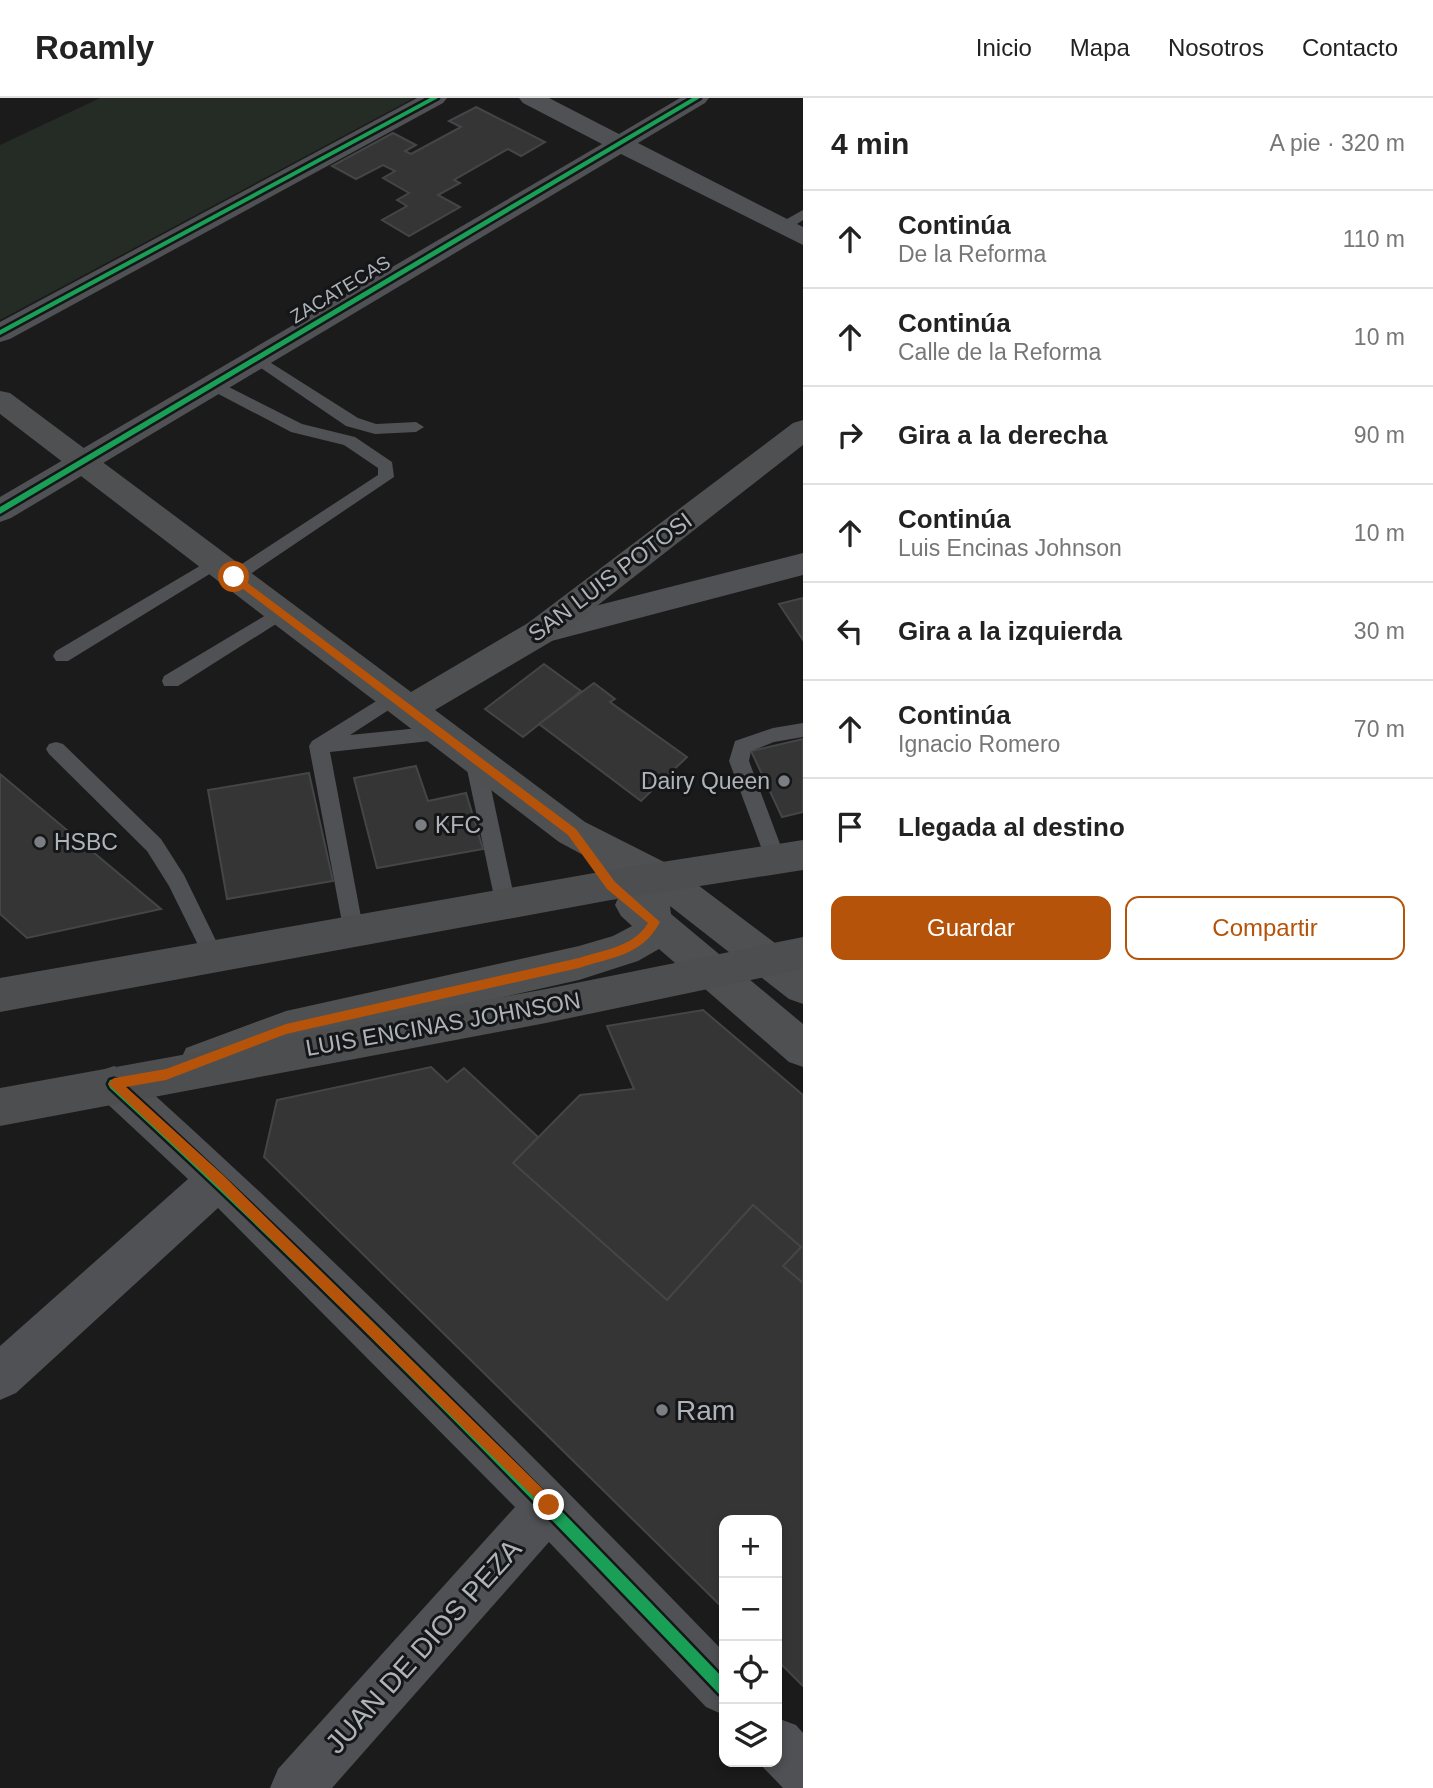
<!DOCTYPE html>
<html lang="es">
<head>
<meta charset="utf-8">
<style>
	body { margin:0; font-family:Helvetica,sans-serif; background:#f6f6f6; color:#222 }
	.controls { position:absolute; right:21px; bottom:21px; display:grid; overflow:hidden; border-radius:14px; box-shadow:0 4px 10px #0003 }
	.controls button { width:63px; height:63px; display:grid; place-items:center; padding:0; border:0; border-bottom:2px solid #e0e0e0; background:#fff; color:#222; font:35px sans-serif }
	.stop { position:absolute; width:21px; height:21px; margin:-16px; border:5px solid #b45309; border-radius:50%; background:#fff }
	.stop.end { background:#b45309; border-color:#fff; box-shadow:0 2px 7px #0008 }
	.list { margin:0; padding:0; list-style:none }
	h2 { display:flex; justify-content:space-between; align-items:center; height:91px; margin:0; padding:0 28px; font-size:30px }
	h2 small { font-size:23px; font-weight:400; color:#767676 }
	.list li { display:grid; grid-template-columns:46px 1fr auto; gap:21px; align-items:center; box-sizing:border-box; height:98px; padding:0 28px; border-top:2px solid #e0e0e0 }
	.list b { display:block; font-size:26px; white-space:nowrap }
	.list p { margin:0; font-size:23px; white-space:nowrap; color:#767676 }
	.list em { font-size:23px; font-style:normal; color:#767676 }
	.actions { display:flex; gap:14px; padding:21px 28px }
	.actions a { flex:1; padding:16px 0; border:2px solid #b45309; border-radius:14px; text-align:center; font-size:24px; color:#b45309 }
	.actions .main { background:#b45309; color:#fff }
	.icon { flex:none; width:38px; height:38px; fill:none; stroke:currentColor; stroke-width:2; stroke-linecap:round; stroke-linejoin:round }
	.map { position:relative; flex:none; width:803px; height:1690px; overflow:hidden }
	header { display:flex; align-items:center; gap:42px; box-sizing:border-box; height:98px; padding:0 35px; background:#fff; border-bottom:2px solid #e0e0e0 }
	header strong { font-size:33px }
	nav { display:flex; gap:38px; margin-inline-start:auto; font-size:24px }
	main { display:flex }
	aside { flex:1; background:#fff }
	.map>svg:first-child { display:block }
</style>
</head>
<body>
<header>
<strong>Roamly</strong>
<nav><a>Inicio</a><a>Mapa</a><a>Nosotros</a><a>Contacto</a></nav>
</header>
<main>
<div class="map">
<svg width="803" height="1690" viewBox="0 0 803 1690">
	<rect width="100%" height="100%" fill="#1b1b1b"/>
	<!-- green -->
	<polygon fill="#252b25" points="100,0 414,0 0,222 0,47"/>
	<!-- building -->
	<g fill="#353536" stroke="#444547" stroke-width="2">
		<polygon points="476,9 545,44 521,58 508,51 454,82 460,85 438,97 460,109 409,138 382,122 407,108 397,102 409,95 383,80 395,73 383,67 356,81 332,68 393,35 416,47 405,53 411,56 461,29 449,23"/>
		<polygon points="803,500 803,542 779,506"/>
		<polygon points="544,566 581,593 523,639 485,611"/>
		<polygon points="594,585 615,601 610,604 687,659 641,703 539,626"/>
		<polygon points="803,641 803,714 782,719 751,653"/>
		<polygon points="416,668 428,703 466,695 483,751 377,770 354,680"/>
		<polygon points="309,675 333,783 227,801 208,692"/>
		<polygon points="0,676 161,811 27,840 0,816"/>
		<polygon points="703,912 803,997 803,1185 783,1168 801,1149 753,1107 667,1202 513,1065 580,997 634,991 607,928"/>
		<polygon points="431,969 447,984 464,970 538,1039 513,1065 667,1202 753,1107 801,1149 783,1168 803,1185 803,1588 777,1562 777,1422 724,1422 724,1511 264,1059 277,1002"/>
	</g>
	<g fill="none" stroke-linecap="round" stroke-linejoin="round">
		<!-- lane -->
		<g fill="#505154" fill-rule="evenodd">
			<polygon points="803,112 803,122 788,132 778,132 778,126"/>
			<polygon points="257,256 358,320 376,326 416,324 424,329 416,334 375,336 346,328 252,264 249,261 252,258"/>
			<polygon points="213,281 302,326 355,339 392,364 394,379 240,483 228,483 225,479 228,475 378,377 378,370 344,347 291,334 207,290 205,286 207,282"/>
			<polygon points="215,459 224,465 221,469 68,563 56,563 53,558 56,553"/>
			<polygon points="281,508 287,509 290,514 287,519 178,588 164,588 162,583 164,578"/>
			<polygon points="394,592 401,594 403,599 401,604 350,637 439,628 446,630 449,635 446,640 439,642 330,654 364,835 361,841 354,844 347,841 344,835 309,648 312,643"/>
			<polygon points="803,625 803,639 774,644 751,653 749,663 786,762 783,768 776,770 769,768 766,762 729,663 735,643 773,630"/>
			<polygon points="56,644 63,646 161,741 184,777 221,853 225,859 221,865 214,868 207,865 169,788 147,753 49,656 46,651 49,646"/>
			<polygon points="475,654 482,657 485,662 516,808 513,814 506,817 499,814 496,808 465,662 468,657"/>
		</g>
		<!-- street -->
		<g fill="#505154" fill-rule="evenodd">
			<polygon points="417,0 447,0 443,5 10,241 0,244 0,224"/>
			<polygon points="519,0 549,0 619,36 680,0 709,0 705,5 638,45 803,129 803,147 621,56 11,420 0,424 0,399 602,46 523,5"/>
			<polygon points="803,455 803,477 540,546 528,543 523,534 528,525 540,522"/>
			<path d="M 114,968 L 128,973 C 335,1159 531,1355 724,1554 L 724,1617 L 706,1609 L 549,1444 L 332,1690 L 270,1690 L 278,1671 L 515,1409 L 218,1110 L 16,1295 L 0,1302 L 0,1248 L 188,1081 L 100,999 L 94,986 L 100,973 Z"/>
			<polygon points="777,1620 796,1627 803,1635 803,1690 783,1690 758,1664 777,1664"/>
		</g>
		<!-- secondary -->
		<polygon fill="#4f5051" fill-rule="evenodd" points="0,293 10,295 411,594 528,525 793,325 803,322 803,347 552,543 435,612 585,724 674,769 803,866 803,906 789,901 670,808 671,816 803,926 803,969 789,964 659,851 638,863 579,882 287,948 200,981 186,976 180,963 186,950 286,913 579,848 613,838 632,828 621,818 615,807 619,798 601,780 595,769 598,765 559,744 0,316"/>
		<!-- primary -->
		<g fill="#4d4e50" fill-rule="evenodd">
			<polygon points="803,742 803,772 611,802 0,914 0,880 611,772"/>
			<polygon points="803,839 803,871 546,925 0,1028 0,990 546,891"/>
		</g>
		<defs>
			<g id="cycleway">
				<polygon points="430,0 438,0 0,237 0,232"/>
				<polygon points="692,0 700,0 0,416 0,409"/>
				<path d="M 114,981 L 118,982 C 328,1174 528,1376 724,1581 L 724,1598 L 719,1596 C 521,1388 321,1184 110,990 L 108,986 L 110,982 Z"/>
			</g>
		</defs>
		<!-- cycleway casing -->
		<use href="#cycleway" stroke="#151617" stroke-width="5"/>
		<!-- cycleway -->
		<use href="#cycleway" fill="#1a9f57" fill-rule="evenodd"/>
	</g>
	<!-- route -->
	<path fill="#b45309" d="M 230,477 L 237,477 L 576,731 L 615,784 L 660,824 C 642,858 612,859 579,870 L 286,936 L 166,982 L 126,989 L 223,1077 L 554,1402 L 554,1412 L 549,1414 L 214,1085 L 108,986 L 114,980 L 166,971 L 286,926 L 579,860 C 603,852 634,849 648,825 L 607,791 L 568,737 L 230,481 Z"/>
	<!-- markers -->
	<g fill="#7b7e82" stroke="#151617" stroke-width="2.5">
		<circle cx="784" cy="683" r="7"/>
		<circle cx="421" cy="727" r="7"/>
		<circle cx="40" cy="744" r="7"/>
		<circle cx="662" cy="1312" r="7"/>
	</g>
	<g text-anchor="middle" stroke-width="6" stroke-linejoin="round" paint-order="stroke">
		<!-- far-street labels -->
		<g font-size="19" fill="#aeb3ba" stroke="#151617">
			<text transform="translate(340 191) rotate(-31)" y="7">ZACATECAS</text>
		</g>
		<!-- street labels -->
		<g font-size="23" fill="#aeb3ba" stroke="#151617">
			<text transform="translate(610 479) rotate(-37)" y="8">SAN LUIS POTOSI</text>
			<text transform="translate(443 926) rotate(-10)" y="8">LUIS ENCINAS JOHNSON</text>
		</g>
		<!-- poi labels -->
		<g font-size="23" fill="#aeb3ba" stroke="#151617" text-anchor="start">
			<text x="770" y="691" text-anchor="end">Dairy Queen</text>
			<text x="435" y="735">KFC</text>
			<text x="54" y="752">HSBC</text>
		</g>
		<!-- near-poi labels -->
		<g font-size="28" fill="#aeb3ba" stroke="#151617" text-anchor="start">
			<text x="676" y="1322">Ram</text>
		</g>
		<!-- near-street labels -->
		<g font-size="28" fill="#aeb3ba" stroke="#151617">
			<text transform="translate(423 1548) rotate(-48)" y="10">JUAN DE DIOS PEZA</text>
		</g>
	</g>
</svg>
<div class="controls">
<button>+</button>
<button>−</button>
<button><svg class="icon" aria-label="locate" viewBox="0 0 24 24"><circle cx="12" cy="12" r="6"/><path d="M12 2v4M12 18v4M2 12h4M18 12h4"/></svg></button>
<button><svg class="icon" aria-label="layers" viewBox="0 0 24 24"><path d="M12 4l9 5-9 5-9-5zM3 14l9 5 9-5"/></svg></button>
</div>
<div class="stop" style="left:234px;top:479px"></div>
<div class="stop end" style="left:549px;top:1407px"></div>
</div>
<aside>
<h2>4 min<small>A pie · 320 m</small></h2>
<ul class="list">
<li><svg class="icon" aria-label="ahead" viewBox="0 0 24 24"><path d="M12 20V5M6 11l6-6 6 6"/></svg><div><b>Continúa</b><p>De la Reforma</p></div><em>110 m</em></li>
<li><svg class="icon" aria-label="ahead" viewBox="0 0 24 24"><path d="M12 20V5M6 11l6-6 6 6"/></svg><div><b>Continúa</b><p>Calle de la Reforma</p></div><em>10 m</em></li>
<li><svg class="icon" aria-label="right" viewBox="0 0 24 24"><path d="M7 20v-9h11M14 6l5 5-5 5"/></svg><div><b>Gira a la derecha</b></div><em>90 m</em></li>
<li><svg class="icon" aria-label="ahead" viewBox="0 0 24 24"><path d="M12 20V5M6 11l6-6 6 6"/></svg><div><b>Continúa</b><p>Luis Encinas Johnson</p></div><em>10 m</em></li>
<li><svg class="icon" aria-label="left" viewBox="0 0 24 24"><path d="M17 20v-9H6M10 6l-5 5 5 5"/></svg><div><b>Gira a la izquierda</b></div><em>30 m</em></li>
<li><svg class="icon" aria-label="ahead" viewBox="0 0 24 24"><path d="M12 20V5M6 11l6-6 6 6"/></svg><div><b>Continúa</b><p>Ignacio Romero</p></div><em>70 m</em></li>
<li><svg class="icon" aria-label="arrive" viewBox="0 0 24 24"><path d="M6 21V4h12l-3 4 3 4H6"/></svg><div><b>Llegada al destino</b></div></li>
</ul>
<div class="actions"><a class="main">Guardar</a><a>Compartir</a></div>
</aside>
</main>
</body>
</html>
